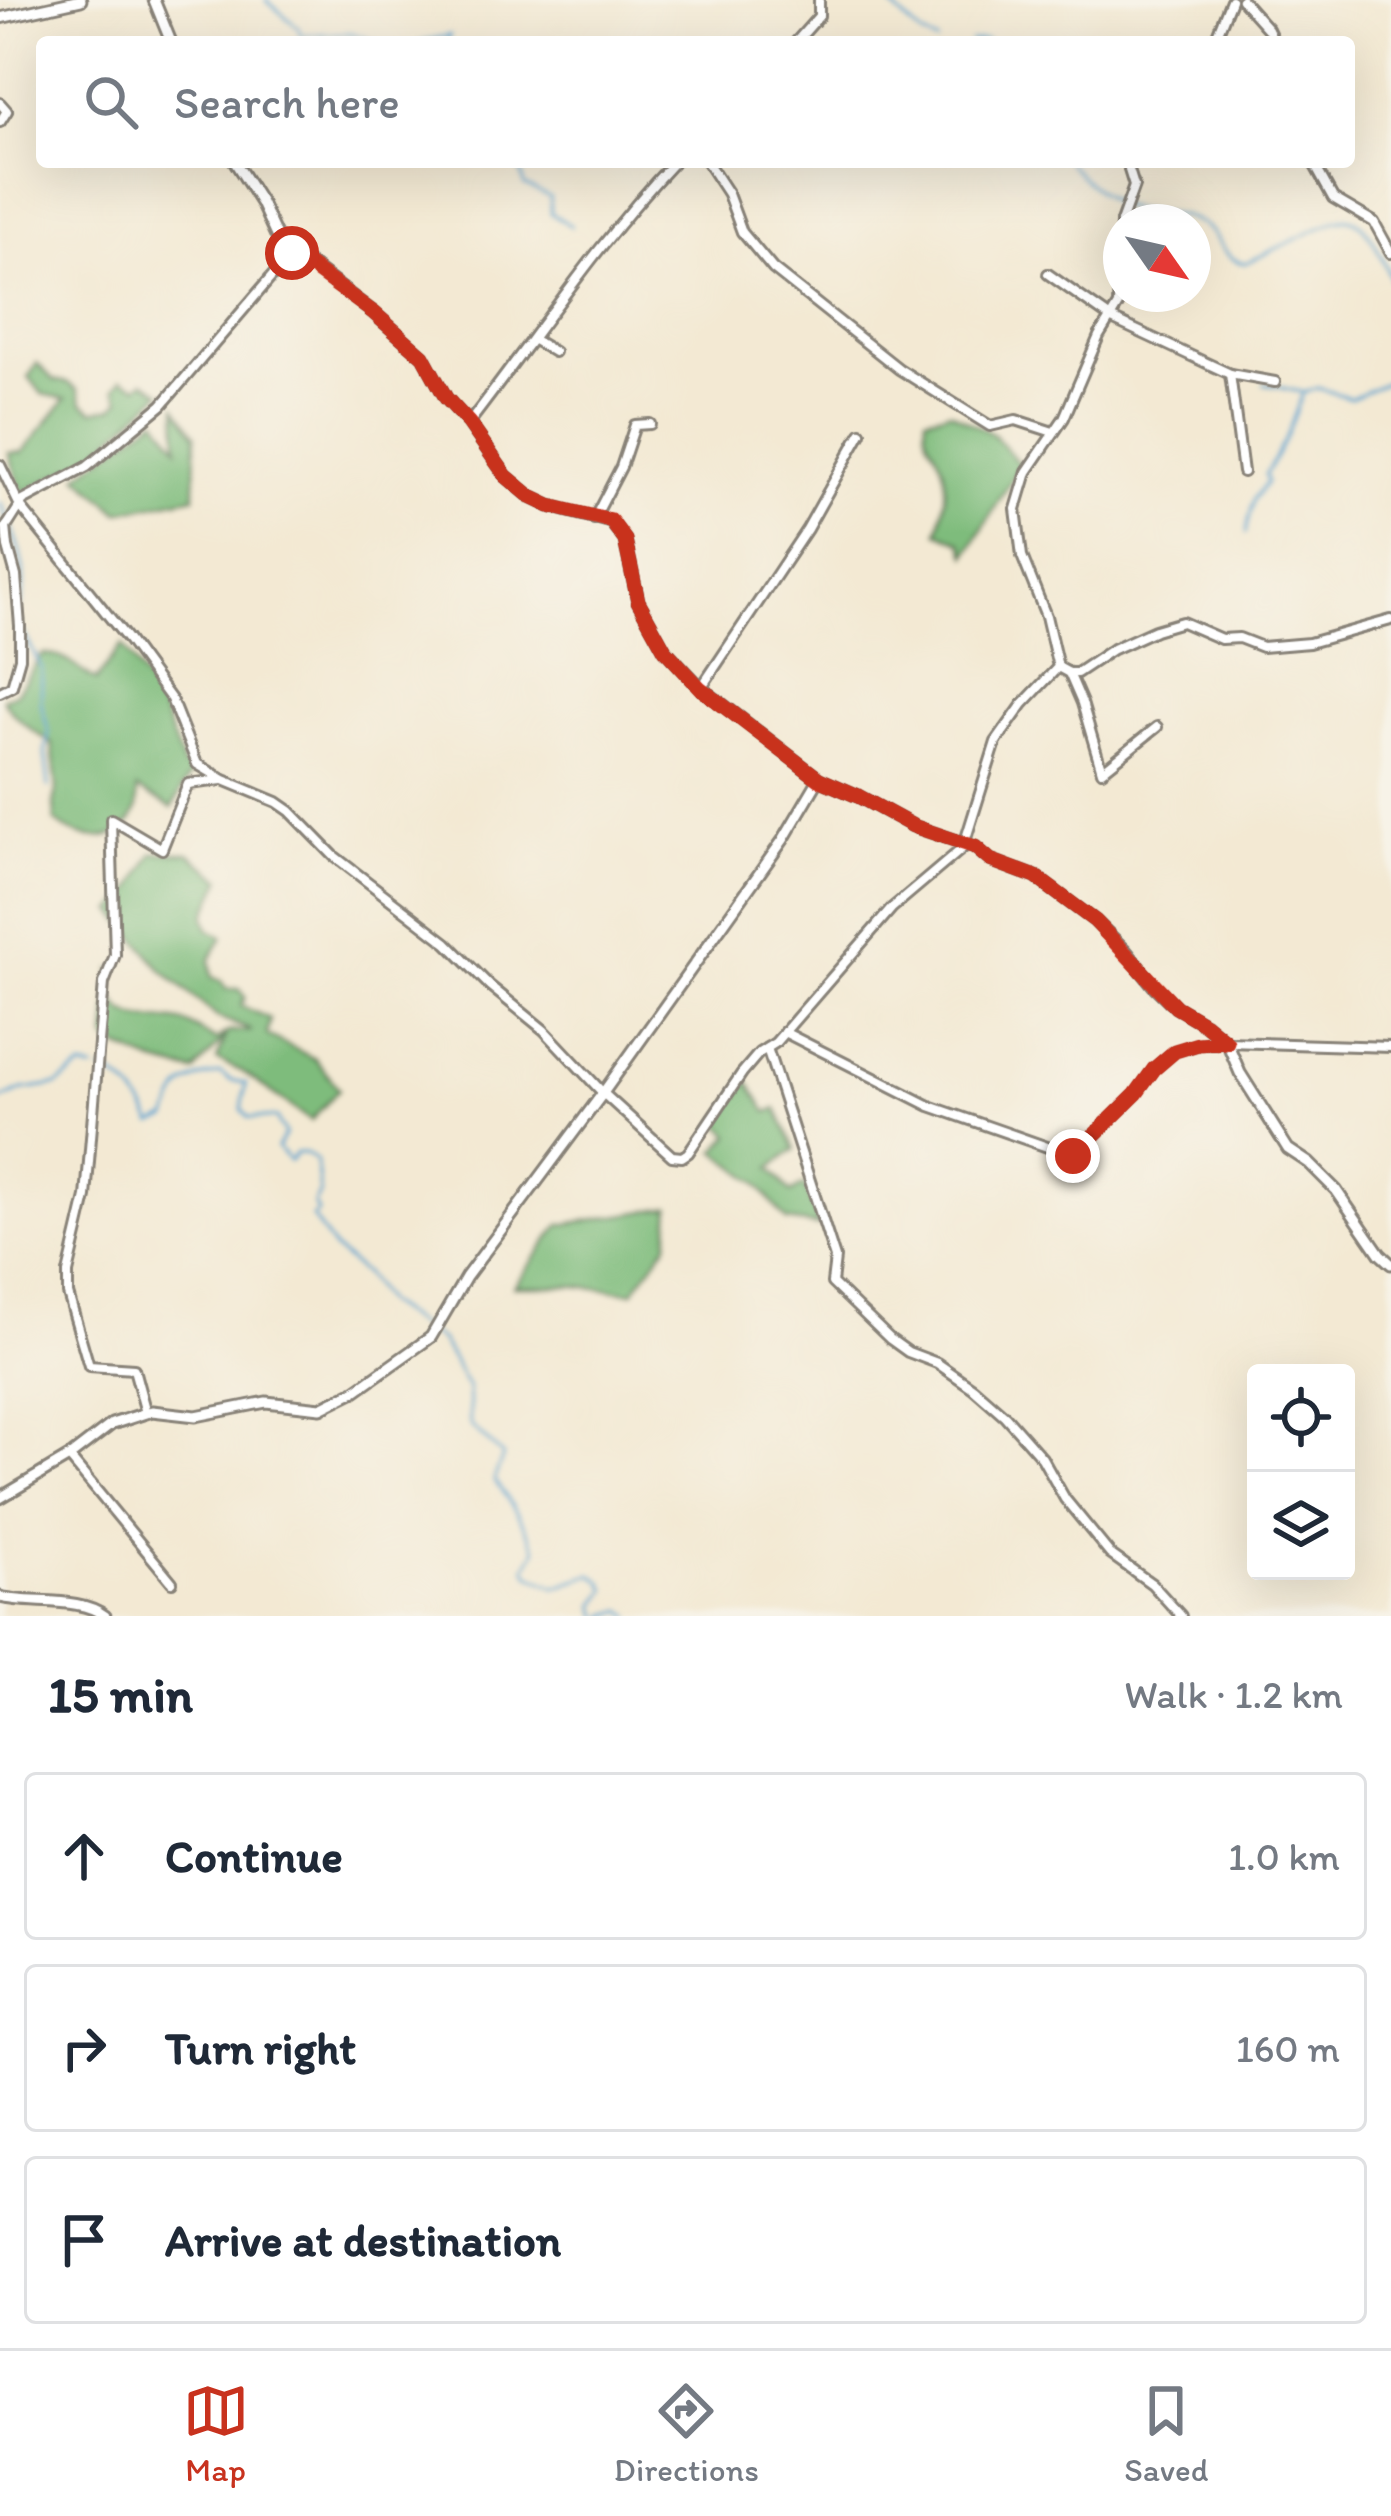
<!DOCTYPE html>
<html lang="en">
<head>
<meta charset="utf-8">
<style>
	body { margin:0; font-family:Itim,sans-serif; background:#f2f2f3; color:#1f2937 }
	.controls { position:absolute; right:36px; bottom:36px; display:grid; overflow:hidden; border-radius:12px; box-shadow:0 12px 48px #0002 }
	.controls button { width:108px; height:108px; display:grid; place-items:center; padding:0; border:0; border-bottom:3px solid #e0e1e3; background:#fff; color:#1f2937; font:60px sans-serif }
	.compass { position:absolute; left:1103px; top:204px; width:108px; height:108px; border-radius:50%; background:#fff; box-shadow:0 12px 48px #0002; rotate:124deg }
	.stop { position:absolute; width:36px; height:36px; margin:-27px; border:9px solid #c8321e; border-radius:50%; background:#fff }
	.stop.end { background:#c8321e; border-color:#fff; box-shadow:0 3px 12px #0008 }
	.list { margin:0; padding:0; list-style:none }
	h2 { display:flex; justify-content:space-between; align-items:center; height:156px; margin:0; padding:0 48px; font-size:51px }
	h2 small { font-size:39px; font-weight:400; color:#747a83 }
	.list li { display:grid; grid-template-columns:78px 1fr auto; gap:36px; align-items:center; box-sizing:border-box; height:168px; margin:0 24px 24px; padding:0 24px; border:3px solid #e0e1e3; border-radius:12px }
	.list b { display:block; font-size:45px; white-space:nowrap }
	.list em { font-size:39px; font-style:normal; color:#747a83 }
	.icon { flex:none; width:66px; height:66px; fill:none; stroke:currentColor; stroke-width:2; stroke-linecap:round; stroke-linejoin:round }
	.map { position:relative; flex:none; width:1391px; height:1616px; overflow:hidden }
	.search { position:absolute; background:#fff; box-shadow:0 12px 48px #0002; left:36px; right:36px; top:36px; height:132px; display:flex; align-items:center; gap:30px; box-sizing:border-box; padding:0 42px; border-radius:12px; color:#747a83; font-size:45px }
	.sheet { height:732px; background:#fff }
	nav { display:flex; justify-content:space-around; align-items:center; box-sizing:border-box; height:168px; border-top:3px solid #e0e1e3; background:#fff; font-size:33px; color:#747a83 }
	nav a { display:grid; justify-items:center; gap:6px }
	nav .on { color:#c8321e }
	.map>svg:first-child { display:block }
</style>
</head>
<body>
<div class="map">
<svg width="1391" height="1616" viewBox="0 0 1391 1616">
	<rect width="100%" height="100%" fill="#f7f3e8"/>
	<filter id="ink" filterUnits="userSpaceOnUse"><feTurbulence type="fractalNoise" baseFrequency=".00833" numOctaves="2"/><feDisplacementMap in="SourceGraphic" scale="24" xChannelSelector="R" yChannelSelector="G"/><feConvolveMatrix kernelMatrix="1 2 1 2 8 2 1 2 1" color-interpolation-filters="sRGB"/></filter>
	<filter id="wash" filterUnits="userSpaceOnUse"><feTurbulence type="fractalNoise" baseFrequency=".004" numOctaves="4" result="noise"/><feDisplacementMap in="SourceGraphic" scale="48" xChannelSelector="R" yChannelSelector="G"/><feGaussianBlur stdDeviation="2.7" result="paint"/><feColorMatrix in="noise" values="0 0 0 0 0 0 0 0 0 0 0 0 0 0 0 0 0 1.4 0 .05"/><feComposite in="paint" operator="in"/></filter>
	<g filter="url(#wash)">
		<rect width="100%" height="100%" fill="#f3e9d3"/>
		<!-- forest -->
		<g fill="#7ebc7c" stroke="#4d6c4c" stroke-width="3">
			<polygon points="37,363 54,380 69,383 78,390 82,402 93,411 113,407 121,400 115,389 122,379 138,386 144,381 162,392 89,458 22,493 9,453 23,452 66,399 42,394 29,377"/>
			<polygon points="177,407 196,435 195,496 119,512 78,476 157,418 178,447"/>
			<path d="M 950,411 L 994,435 L 1020,465 L 967,555 L 962,542 L 938,532 C 944,511 949,482 941,462 C 933,443 923,440 926,417 Z"/>
			<path d="M 122,645 L 158,700 L 183,766 L 191,773 L 172,808 L 137,789 C 137,791 137,806 137,808 C 125,847 79,843 55,821 L 54,804 L 57,789 L 52,744 C 34,731 14,719 3,699 L 17,692 L 42,655 C 65,653 78,670 96,681 Z"/>
			<path d="M 153,853 L 189,853 L 222,879 L 205,916 L 209,929 L 223,937 L 210,960 L 212,977 L 221,981 L 226,989 L 240,989 L 245,997 L 241,1006 L 270,1019 L 267,1035 L 315,1059 L 339,1089 L 311,1121 L 243,1072 L 217,1060 L 226,1036 L 195,1072 C 168,1066 158,1066 134,1054 C 122,1048 115,1048 106,1038 L 112,967 C 114,977 110,986 113,996 C 122,1026 158,1017 182,1022 C 194,1025 205,1035 216,1040 L 228,1032 L 252,1031 L 217,1017 L 162,970 L 114,911 L 132,890 Z"/>
			<polygon points="748,1081 767,1112 777,1109 795,1149 771,1168 791,1193 804,1185 819,1226 787,1221 756,1182 716,1151 731,1135 717,1122"/>
			<polygon points="671,1207 668,1243 633,1292 576,1286 514,1286 560,1225"/>
		</g>
		<g fill="none" stroke-linecap="round" stroke-linejoin="round">
			<!-- stream -->
			<g stroke="#56a3cf" stroke-width="3">
				<polyline points="266,0 299,28 301,35 351,33 376,42"/>
				<polyline points="885,0 923,36 937,42"/>
				<polyline points="420,42 450,35 447,42"/>
				<polyline points="971,42 985,40 988,42"/>
				<polyline points="513,162 520,168 524,185 550,197 551,213 571,226"/>
				<path d="M 1067,162 C 1082,177 1100,197 1119,205 C 1147,217 1178,208 1204,226 C 1222,238 1221,260 1246,263 L 1336,220 C 1344,219 1348,217 1355,221 C 1370,228 1386,265 1391,281"/>
				<polyline points="1264,384 1301,392"/>
				<path d="M 0,503 C 16,536 30,569 21,606"/>
				<polyline points="1246,533 1254,499 1267,482 1265,475 1286,437 1303,393 1318,388 1351,398 1391,380"/>
				<polyline points="24,634 42,669 41,703 49,733 45,753 49,787"/>
				<path d="M 102,1071 C 125,1079 143,1101 153,1124 L 168,1119 C 180,1083 184,1082 220,1073 L 230,1080 L 246,1083 L 242,1109 L 249,1118 L 276,1118 L 285,1134 L 277,1148 L 290,1161 L 296,1153 L 305,1153 L 316,1160 L 320,1192 L 314,1204 L 318,1212 L 312,1217 L 333,1248 L 364,1274 L 385,1303 L 441,1341 L 468,1388 L 470,1425 L 503,1456 L 494,1480 C 509,1500 526,1527 536,1549 L 526,1568 L 531,1575 L 556,1587 L 592,1574 L 602,1581 L 607,1590 L 596,1605 L 599,1616"/>
				<polyline points="0,1100 23,1090 57,1085 81,1068 93,1070"/>
				<polyline points="605,1616 623,1610 632,1616"/>
			</g>
		</g>
	</g>
	<g filter="url(#ink)">
		<g fill="none" stroke-linecap="round" stroke-linejoin="round">
			<defs>
				<g id="minor">
					<polyline points="1242,0 1268,29 1274,42"/>
					<polyline points="796,42 819,16 819,0"/>
					<polyline points="1214,42 1231,0"/>
					<polyline points="0,103 7,111 0,122"/>
					<polyline points="707,162 728,194 742,232 773,269 899,369 990,426 1016,420 1053,432"/>
					<polyline points="1313,162 1333,198 1374,222 1391,253"/>
					<polyline points="1121,222 1134,186 1129,170 1130,162"/>
					<polyline points="1048,274 1112,319 1230,374 1275,382"/>
					<polyline points="534,340 554,352"/>
					<polyline points="1230,374 1243,472"/>
					<path d="M 469,423 C 538,334 596,245 674,162"/>
					<polyline points="0,465 20,506 128,640 171,699 197,764 224,780 277,802 290,811 334,856 447,943 490,986 544,1030 603,1093 672,1156 682,1157 688,1153 742,1073 759,1053 775,1043 892,908 963,848 996,742 1023,704 1058,667 1046,616 1022,556 1016,509 1027,472 1064,418 1099,336 1118,305 1121,223"/>
					<polyline points="594,519 621,467 635,425 650,424"/>
					<polyline points="1058,667 1069,673 1077,673 1113,649 1155,630 1182,622 1221,639 1239,638 1262,647 1309,643 1391,620"/>
					<polyline points="1069,673 1082,703 1102,771 1157,727"/>
					<polyline points="701,688 807,529 861,433"/>
					<polyline points="0,692 12,686 20,658 20,626 16,576 8,547 6,527 9,523 23,501 87,467 162,405 292,253"/>
					<polyline points="784,1032 930,1106 1073,1156 1136,1094 1154,1069 1175,1051 1199,1044 1227,1042 1391,1047"/>
					<polyline points="767,1048 835,1258 832,1283 890,1339 908,1352 937,1363 973,1388 1005,1416 1042,1458 1065,1499 1110,1554 1152,1584 1181,1616"/>
					<polyline points="146,1413 134,1369 89,1366 68,1294 68,1273 86,1197 104,983 115,955 111,819 162,849 188,784 222,780"/>
					<polyline points="69,1457 172,1582"/>
				</g>
				<g id="tertiary">
					<polyline points="154,0 171,42"/>
					<polyline points="0,18 81,0"/>
					<polyline points="235,162 261,203 278,240 374,313 423,356 446,398 469,423 506,476 531,497 550,506 611,522 625,540 638,601 665,650 701,688 819,779 858,796 913,826 975,847 990,860 1036,877 1095,921 1126,951 1153,985 1176,1007 1205,1024 1227,1042 1240,1073 1288,1149 1309,1163 1336,1190 1380,1254 1391,1264"/>
					<polyline points="0,1498 69,1457 112,1424 152,1411 196,1416 266,1402 321,1408 355,1391 431,1337 466,1277 603,1093 783,840 819,779"/>
					<path d="M 0,1597 C 31,1605 81,1596 105,1616"/>
				</g>
			</defs>
			<!-- minor casing -->
			<use href="#minor" stroke="#888278" stroke-width="14"/>
			<!-- tertiary casing -->
			<use href="#tertiary" stroke="#888278" stroke-width="15"/>
			<!-- minor -->
			<use href="#minor" stroke="#fff" stroke-width="8"/>
			<!-- tertiary -->
			<use href="#tertiary" stroke="#fff" stroke-width="9"/>
		</g>
	</g>
	<g fill="none" stroke-linecap="round" stroke-linejoin="round" filter="url(#ink)">
		<!-- route -->
		<polyline stroke="#c8321e" stroke-width="15" points="292,253 374,313 423,356 446,398 469,423 506,476 531,497 550,506 611,521 625,540 638,601 665,650 700,688 819,779 858,796 913,826 975,847 990,860 1036,877 1095,921 1176,1007 1205,1024 1227,1042 1198,1044 1175,1051 1154,1069 1136,1094 1073,1156"/>
	</g>
</svg>
<div class="controls">
<button><svg class="icon" aria-label="locate" viewBox="0 0 24 24"><circle cx="12" cy="12" r="6"/><path d="M12 2v4M12 18v4M2 12h4M18 12h4"/></svg></button>
<button><svg class="icon" aria-label="layers" viewBox="0 0 24 24"><path d="M12 4l9 5-9 5-9-5zM3 14l9 5 9-5"/></svg></button>
</div>
<svg class="compass" viewBox="-18 -18 36 36"><path d="M0-13l5 13h-10z" fill="#e53935"/><path d="M0 13l5-13h-10z" fill="#747a83"/></svg>
<div class="stop" style="left:292px;top:253px"></div>
<div class="stop end" style="left:1073px;top:1156px"></div>
<div class="search"><svg class="icon" aria-label="search" viewBox="0 0 24 24"><circle cx="10" cy="10" r="6"/><path d="M15 15l6 6"/></svg>Search here</div>
</div>
<section class="sheet">
<h2>15 min<small>Walk · 1.2 km</small></h2>
<ul class="list">
<li><svg class="icon" aria-label="ahead" viewBox="0 0 24 24"><path d="M12 20V5M6 11l6-6 6 6"/></svg><div><b>Continue</b></div><em>1.0 km</em></li>
<li><svg class="icon" aria-label="right" viewBox="0 0 24 24"><path d="M7 20v-9h11M14 6l5 5-5 5"/></svg><div><b>Turn right</b></div><em>160 m</em></li>
<li><svg class="icon" aria-label="arrive" viewBox="0 0 24 24"><path d="M6 21V4h12l-3 4 3 4H6"/></svg><div><b>Arrive at destination</b></div></li>
</ul>
</section>
<nav>
<a class="on"><svg class="icon" aria-label="map" viewBox="0 0 24 24"><path d="M3 6l6-2 6 2 6-2v14l-6 2-6-2-6 2zM9 4v14M15 6v14"/></svg>Map</a>
<a><svg class="icon" aria-label="directions" viewBox="0 0 24 24"><path d="M12 3l9 9-9 9-9-9zM9 14v-3h6M13 9l2 2-2 2"/></svg>Directions</a>
<a><svg class="icon" aria-label="saved" viewBox="0 0 24 24"><path d="M7 4h10v16l-5-4-5 4z"/></svg>Saved</a>
</nav>
</body>
</html>
